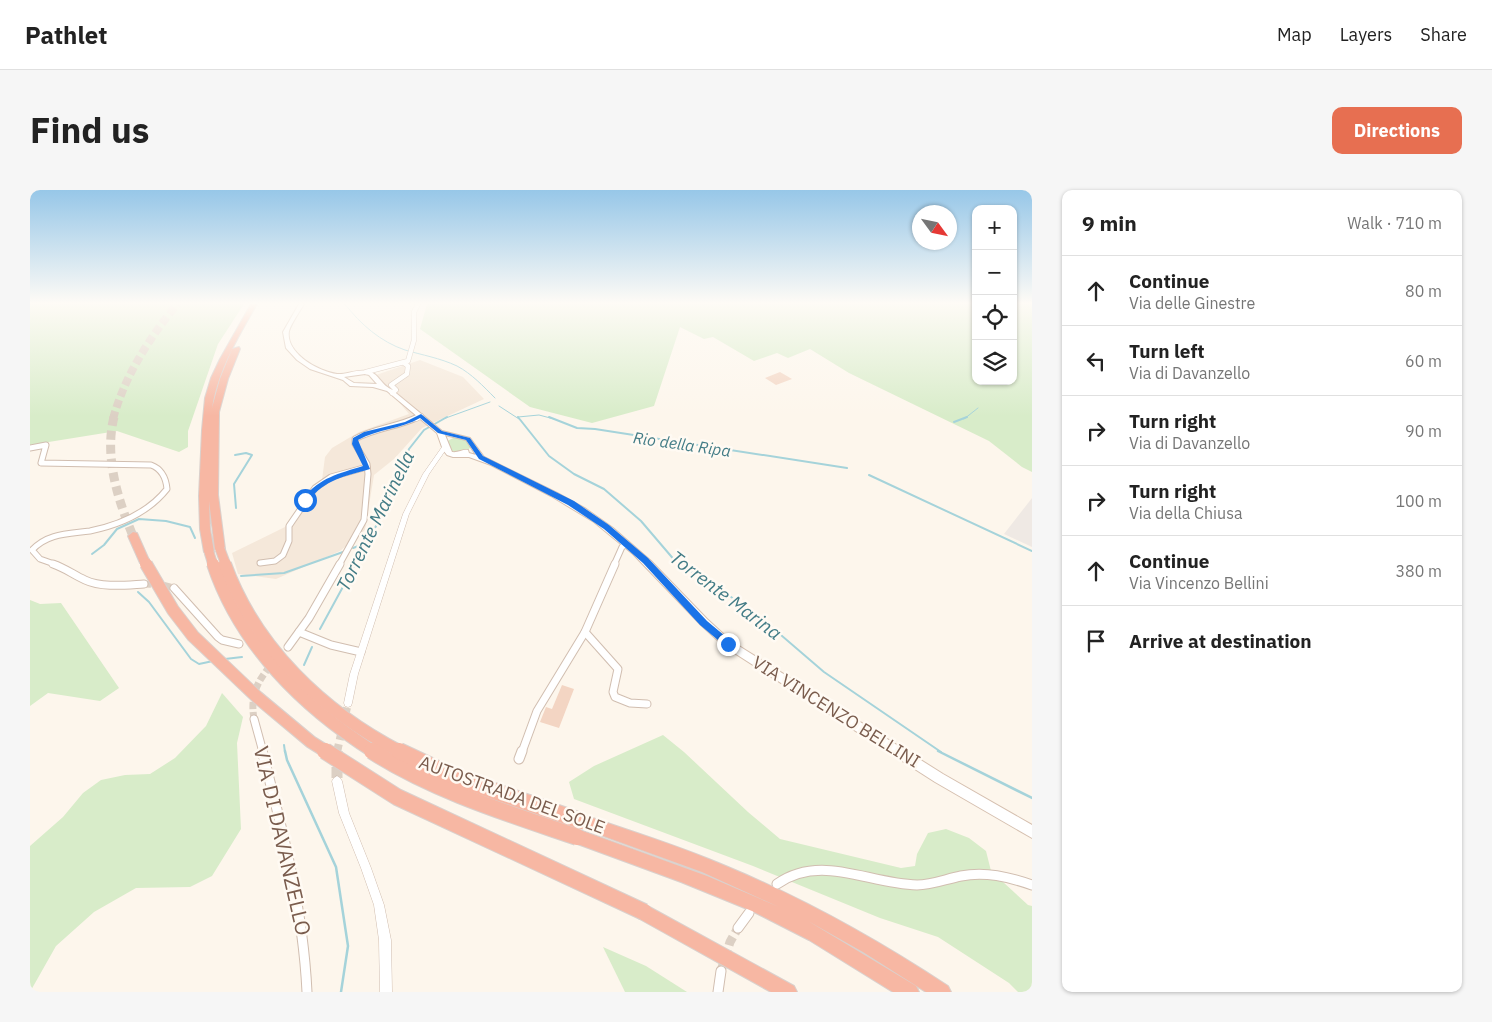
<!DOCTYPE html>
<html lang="en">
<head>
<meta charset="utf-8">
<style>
	body { margin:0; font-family:"IBM Plex Sans",sans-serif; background:#f6f6f6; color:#222 }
	.controls { position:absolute; right:15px; top:15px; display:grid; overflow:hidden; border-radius:10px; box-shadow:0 1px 4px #0004 }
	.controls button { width:45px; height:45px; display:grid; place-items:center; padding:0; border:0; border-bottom:1px solid #e0e0e0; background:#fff; color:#222; font:25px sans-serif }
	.compass { position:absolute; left:882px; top:15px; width:45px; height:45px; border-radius:50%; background:#fff; box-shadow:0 1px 4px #0004; rotate:123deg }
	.stop { position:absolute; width:15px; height:15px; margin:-11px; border:4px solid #1a73e8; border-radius:50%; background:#fff }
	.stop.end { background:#1a73e8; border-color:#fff; box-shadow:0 1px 5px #0008 }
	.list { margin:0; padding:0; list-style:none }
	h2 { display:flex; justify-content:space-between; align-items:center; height:65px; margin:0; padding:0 20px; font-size:21px }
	h2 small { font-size:16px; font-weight:400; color:#767676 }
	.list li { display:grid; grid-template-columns:32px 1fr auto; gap:15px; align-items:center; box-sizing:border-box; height:70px; padding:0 20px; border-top:1px solid #e0e0e0 }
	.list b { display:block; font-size:19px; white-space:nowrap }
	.list p { margin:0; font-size:16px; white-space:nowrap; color:#767676 }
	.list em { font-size:16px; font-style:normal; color:#767676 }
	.icon { flex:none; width:28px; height:28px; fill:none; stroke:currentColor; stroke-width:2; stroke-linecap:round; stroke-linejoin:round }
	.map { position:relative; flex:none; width:1002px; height:802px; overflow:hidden; border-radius:10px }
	header { display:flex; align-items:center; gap:30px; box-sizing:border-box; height:70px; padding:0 25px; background:#fff; border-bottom:1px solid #e0e0e0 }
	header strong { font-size:24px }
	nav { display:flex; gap:28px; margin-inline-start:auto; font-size:18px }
	.intro { display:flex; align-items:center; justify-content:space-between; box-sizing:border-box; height:120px; padding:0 30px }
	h1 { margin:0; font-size:35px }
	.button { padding:12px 22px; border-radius:10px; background:#e76f51; color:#fff; font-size:18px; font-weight:700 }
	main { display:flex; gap:30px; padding:0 30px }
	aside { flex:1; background:#fff; border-radius:10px; box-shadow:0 1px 4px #0004 }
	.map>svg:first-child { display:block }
</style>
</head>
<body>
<header>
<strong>Pathlet</strong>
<nav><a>Map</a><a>Layers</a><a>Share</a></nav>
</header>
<div class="intro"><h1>Find us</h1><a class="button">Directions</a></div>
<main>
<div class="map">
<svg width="1002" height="802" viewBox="0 0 1002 802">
	<rect width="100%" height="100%" fill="#fdf6ec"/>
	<!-- residential -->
	<polygon fill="#f5e8da" points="390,170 433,187 454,209 392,238 364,269 344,285 335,340 310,361 246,389 208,384 202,363 255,337 292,290 295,267 302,258 329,242 379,224 346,185"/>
	<!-- industrial -->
	<polygon fill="#efe9e4" points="1002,308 1002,357 974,344"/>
	<!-- green -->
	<g fill="#d8ecc9">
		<polygon points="0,114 214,114 188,154 158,241 158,257 149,262 87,241 0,255"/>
		<polygon points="397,114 946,114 946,191 983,191 983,114 1002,114 1002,282 992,277 959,251 819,183 780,159 758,168 747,163 724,171 683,147 674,149 650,137 624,216 562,233 500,217 390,139"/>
		<polygon points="425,247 435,248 441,257 437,261 423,264 414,253"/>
		<polygon points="0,410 10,414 31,413 89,498 70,511 18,503 0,516"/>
		<polygon points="192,503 213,527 207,553 211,639 182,686 160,697 106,698 64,722 26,756 0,802 0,656 33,627 53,603 71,590 95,585 120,584 145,568 176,536"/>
		<polygon points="633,545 654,562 718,622 750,649 871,678 885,676 887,664 898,643 916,639 939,648 956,661 961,681 998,715 1002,716 1002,802 988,802 979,793 908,747 850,728 723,676 544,609 539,592 564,576"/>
		<polygon points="573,757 616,776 657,802 595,802"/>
	</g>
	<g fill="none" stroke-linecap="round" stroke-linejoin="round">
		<!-- stream-far2 -->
		<g stroke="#a5d3da" stroke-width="1">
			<path d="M 315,114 C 330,134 351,152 375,160 C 392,165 410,168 427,176 C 442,184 453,196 465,208"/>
			<polyline points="469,216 489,229"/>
			<polyline points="488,227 509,225 524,229"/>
			<polyline points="413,229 460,212"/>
			<polyline points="934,229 948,218"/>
		</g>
		<!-- stream-far1 -->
		<g stroke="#a5d3da" stroke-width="2">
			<polyline points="488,227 519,266 544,284 574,299 611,331 646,372 723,421 794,482 911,562"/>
			<polyline points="519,227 547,238 565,239 817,278"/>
			<polyline points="924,232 937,227"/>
			<polyline points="205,265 216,263 222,265 204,294 206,318"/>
			<polyline points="839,285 1002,361"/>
			<polyline points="323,358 337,353"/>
			<polyline points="62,364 74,355 87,339 109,329 136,331 160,337 165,348"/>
			<polyline points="211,386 254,383 313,362"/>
			<polyline points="108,402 119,412 161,469 169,474 183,471"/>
			<polyline points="290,439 352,325 379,259 394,240 417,227"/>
			<polyline points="195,469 212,467"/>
			<polyline points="274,475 282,457"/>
			<polyline points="254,555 255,562"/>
		</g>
		<!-- stream -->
		<g stroke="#a5d3da" stroke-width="2.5">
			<polyline points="255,561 257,570 306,677 318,756 311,802"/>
			<polyline points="908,561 1002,608"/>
		</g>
	</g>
	<!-- building -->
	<g fill="#f3d5c3">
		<polygon points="750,182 762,189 746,195 735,188"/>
		<polygon points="532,495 544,499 529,538 510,532 516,517 522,519"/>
	</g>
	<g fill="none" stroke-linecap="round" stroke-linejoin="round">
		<!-- minor-tunnel-far1 -->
		<g stroke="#dcd0c4" stroke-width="7" stroke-dasharray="7 3" stroke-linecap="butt">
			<polyline points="114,394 133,395 144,398"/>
			<path d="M 224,529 C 220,506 227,491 242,474"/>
		</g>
		<!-- minor-tunnel -->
		<polyline stroke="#dcd0c4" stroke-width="9" stroke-dasharray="9 4.5" stroke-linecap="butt" points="691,781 700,752 708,738"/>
		<!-- tertiary-tunnel-far1 -->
		<polyline stroke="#dcd0c4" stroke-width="8" stroke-dasharray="8 4.5" stroke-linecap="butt" points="307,562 318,513"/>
		<!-- tertiary-tunnel -->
		<polyline stroke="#dcd0c4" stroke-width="11" stroke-dasharray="11 5" stroke-linecap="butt" points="307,561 307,591"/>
		<!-- motorway-tunnel-far1 -->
		<path stroke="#dcd0c4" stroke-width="8" stroke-dasharray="8 4" stroke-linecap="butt" d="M 83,229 C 95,185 119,149 147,114"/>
		<!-- motorway-tunnel -->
		<path stroke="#dcd0c4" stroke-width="9" stroke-dasharray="9 5" stroke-linecap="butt" d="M 84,227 C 74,267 88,310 103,346"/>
		<defs>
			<g id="minor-far3">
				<polyline points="336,182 378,171 384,150 384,122 388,114"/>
				<polyline points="362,203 366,200 361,195 377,184 378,176 374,173"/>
				<polyline points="386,229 391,226"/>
			</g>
			<g id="minor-far2">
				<path d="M 0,258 L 16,255 L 11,273 L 121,275 C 132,279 136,288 137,299 C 118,323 89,335 60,341 C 38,344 18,343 2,360 L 10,369 L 27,375"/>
				<polyline points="230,373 245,371 253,365 259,351 259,336 285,298 301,287 337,277"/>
				<path d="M 309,375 L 334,330 L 338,284 L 337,274 L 325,254 L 325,249 C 345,238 368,237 388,227"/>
				<polyline points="584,375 592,357 597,354"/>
			</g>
			<g id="minor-far1">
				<path d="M 23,374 C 35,378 44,385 55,390 C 72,398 96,395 114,394"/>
				<polyline points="144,398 188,447 192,450 209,454"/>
				<polyline points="269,442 301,455 331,462"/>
				<polyline points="555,442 588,479 583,502 585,507 600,513 617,514"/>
				<polyline points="258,457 279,428 310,374"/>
				<polyline points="224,529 233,562"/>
				<polyline points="492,562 507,521 555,442 585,374"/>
			</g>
			<g id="minor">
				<path d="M 232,561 C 253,641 273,719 277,802"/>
				<polyline points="489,569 492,561"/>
				<path d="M 747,694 C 791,663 838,694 887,695 C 902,695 916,689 931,686 C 955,681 979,687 1002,695"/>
				<polyline points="708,738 719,723"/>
				<polyline points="688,802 691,781"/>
			</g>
			<g id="tertiary">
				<polygon points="414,256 417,258 399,284 379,324 328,484 322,513 321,516 318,517 315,516 314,513 320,484 373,324 393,284 412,257"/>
				<polygon points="307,586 310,588 312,591 319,623 341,678 354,715 361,750 362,802 350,802 349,750 344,715 331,678 309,623 302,591 304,588"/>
			</g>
			<path id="secondary" d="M 269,114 L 274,114 C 270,121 261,134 259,141 C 255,163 289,182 307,184 C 316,185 327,179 337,181 C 348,182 351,195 361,199 L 412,241 L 440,248 L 454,267 L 527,303 L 556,319 L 583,338 L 621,371 L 677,429 L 701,451 L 913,584 L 1002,635 L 1002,648 L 905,592 L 695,457 L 671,435 L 603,364 L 564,332 L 521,306 L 461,275 L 439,267 L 423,267 L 417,265 L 413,260 L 407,243 L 357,201 L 343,197 L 320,196 L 313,190 L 280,179 L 267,170 L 256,158 L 253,142 ZM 335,184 L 339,185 L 347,194 L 324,193 L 314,187 ZM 415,245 L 436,250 L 446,265 L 439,263 L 438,260 C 433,259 428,263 422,262 Z"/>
			<g id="motorway">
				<path d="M 221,114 L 227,114 C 208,147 188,180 182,218 L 190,189 L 202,159 L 209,157 L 210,159 L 198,189 L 189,222 L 188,305 L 195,359 L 190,363 L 185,359 L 179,311 L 180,339 L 184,362 L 179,366 L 174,362 L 170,339 L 169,306 L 172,240 L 175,208 L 181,188 L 190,169 Z"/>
				<polygon points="103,342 107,343 119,370 118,373 114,374 110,373 98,346"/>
				<path d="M 551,624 C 600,641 650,656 698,677 C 775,709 848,750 918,796 L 921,802 L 896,802 L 833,762 L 778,731 L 886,796 L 889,802 L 863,802 L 779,750 L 722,721 L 651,692 L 542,652 L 539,647 L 542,642 L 547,639 L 677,686 L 749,717 L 672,682 L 546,636 L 544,631 L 546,626 Z"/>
				<polygon points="614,714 764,796 767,802 741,802 608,728 606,722 608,716"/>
			</g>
		</defs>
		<!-- minor-far3 casing -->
		<use href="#minor-far3" stroke="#d1beb0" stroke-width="5.5"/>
		<!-- minor-far2 casing -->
		<use href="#minor-far2" stroke="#d1beb0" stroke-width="7"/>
		<!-- minor-far1 casing -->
		<use href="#minor-far1" stroke="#d1beb0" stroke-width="9"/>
		<!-- minor casing -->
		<use href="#minor" stroke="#d1beb0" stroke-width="11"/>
		<!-- tertiary casing -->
		<use href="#tertiary" stroke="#d1beb0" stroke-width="1"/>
		<!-- secondary casing -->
		<use href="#secondary" stroke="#d6c0b0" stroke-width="2"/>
		<!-- motorway casing -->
		<use href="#motorway" stroke="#dad1cd" stroke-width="2"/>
		<!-- minor-far3 -->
		<use href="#minor-far3" stroke="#fff" stroke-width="4.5"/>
		<!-- minor-far2 -->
		<use href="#minor-far2" stroke="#fff" stroke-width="5"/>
		<!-- minor-far1 -->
		<use href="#minor-far1" stroke="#fff" stroke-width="7"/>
		<!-- minor -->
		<use href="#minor" stroke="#fff" stroke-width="9"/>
		<!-- tertiary -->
		<use href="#tertiary" fill="#fff" fill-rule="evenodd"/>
		<!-- secondary -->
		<use href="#secondary" fill="#fff" fill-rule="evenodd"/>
		<!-- motorway -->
		<use href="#motorway" fill="#f7b7a3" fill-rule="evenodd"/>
		<defs>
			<g id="motorway-bridge-far2">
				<polyline points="190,359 196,375"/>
				<polyline points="179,362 183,375"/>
				<polyline points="114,370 117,375"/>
			</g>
			<g id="motorway-bridge-far1">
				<polyline points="116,374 143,420 163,446 227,507 281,552 297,562"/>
				<path d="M 183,374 C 210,455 273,517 344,562"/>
				<path d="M 195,374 C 225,457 293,522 371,562"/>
			</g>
			<g id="motorway-bridge">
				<polyline points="295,561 367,607 614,722"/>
				<path d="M 342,561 C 405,601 477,623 547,647"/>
				<polyline points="369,561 429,589 551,631"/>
			</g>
		</defs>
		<!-- motorway-bridge-far2 casing -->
		<use href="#motorway-bridge-far2" stroke="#dad1cd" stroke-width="11" stroke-linecap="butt"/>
		<!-- motorway-bridge-far1 casing -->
		<use href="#motorway-bridge-far1" stroke="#dad1cd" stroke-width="14" stroke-linecap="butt"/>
		<!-- motorway-bridge casing -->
		<use href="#motorway-bridge" stroke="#dad1cd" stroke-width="18" stroke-linecap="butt"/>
		<!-- motorway-bridge-far2 -->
		<use href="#motorway-bridge-far2" stroke="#f7b7a3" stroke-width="9"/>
		<!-- motorway-bridge-far1 -->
		<use href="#motorway-bridge-far1" stroke="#f7b7a3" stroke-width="12"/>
		<!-- motorway-bridge -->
		<use href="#motorway-bridge" stroke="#f7b7a3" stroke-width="16"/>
	</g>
	<!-- sky -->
	<linearGradient id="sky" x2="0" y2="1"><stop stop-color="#97c7e8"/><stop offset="0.5" stop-color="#fefbf6"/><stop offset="1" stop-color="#fefbf6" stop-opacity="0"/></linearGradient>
	<rect width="1002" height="226" fill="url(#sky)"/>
	<!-- route -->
	<path fill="#1a73e8" d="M 391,224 L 412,241 L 440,248 L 453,266 L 544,311 L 579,335 L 618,368 L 677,431 L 701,451 L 701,456 L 695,456 L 670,435 L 613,373 L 574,339 L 538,315 L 449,269 L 436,250 L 408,243 L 390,228 C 371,239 348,239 328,250 L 340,279 C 313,287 296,289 278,311 L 273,311 L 273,308 C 291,287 308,284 333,276 L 322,254 L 323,248 L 334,242 L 375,232 Z"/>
	<g text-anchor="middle" stroke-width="5" stroke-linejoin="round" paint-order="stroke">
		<!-- far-water labels -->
		<g font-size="16" font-style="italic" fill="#437c86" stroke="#fffaf3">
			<text transform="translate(652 254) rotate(8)" y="6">Rio della Ripa</text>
		</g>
		<!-- street labels -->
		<g font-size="18" fill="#7a5c4d" stroke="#fffaf3">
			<text transform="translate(806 522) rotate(32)" y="6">VIA VINCENZO BELLINI</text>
			<text transform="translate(482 605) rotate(20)" y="6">AUTOSTRADA DEL SOLE</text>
		</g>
		<!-- water labels -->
		<g font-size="19" font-style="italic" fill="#437c86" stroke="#fffaf3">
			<text transform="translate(345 331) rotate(-64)" y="7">Torrente Marinella</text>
			<text transform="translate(696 405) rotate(37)" y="7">Torrente Marina</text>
		</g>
		<!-- near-street labels -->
		<g font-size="21" fill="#7a5c4d" stroke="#fffaf3">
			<text transform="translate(252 651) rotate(77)" y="7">VIA DI DAVANZELLO</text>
		</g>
	</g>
</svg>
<div class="controls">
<button>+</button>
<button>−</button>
<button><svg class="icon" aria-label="locate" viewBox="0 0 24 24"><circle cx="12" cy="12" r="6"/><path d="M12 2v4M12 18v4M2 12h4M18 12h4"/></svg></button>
<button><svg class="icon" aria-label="layers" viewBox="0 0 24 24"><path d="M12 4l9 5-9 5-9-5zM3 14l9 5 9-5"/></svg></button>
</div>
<svg class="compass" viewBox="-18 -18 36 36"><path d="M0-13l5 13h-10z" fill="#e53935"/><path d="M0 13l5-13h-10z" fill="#767676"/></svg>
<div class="stop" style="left:275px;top:310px"></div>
<div class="stop end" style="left:698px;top:454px"></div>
</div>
<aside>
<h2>9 min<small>Walk · 710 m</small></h2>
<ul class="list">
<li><svg class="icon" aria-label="ahead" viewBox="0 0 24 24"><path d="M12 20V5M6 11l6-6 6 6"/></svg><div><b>Continue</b><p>Via delle Ginestre</p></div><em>80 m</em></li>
<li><svg class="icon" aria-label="left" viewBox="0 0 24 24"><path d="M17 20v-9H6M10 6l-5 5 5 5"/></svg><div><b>Turn left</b><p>Via di Davanzello</p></div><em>60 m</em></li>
<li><svg class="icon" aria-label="right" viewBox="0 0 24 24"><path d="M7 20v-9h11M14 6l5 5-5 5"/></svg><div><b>Turn right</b><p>Via di Davanzello</p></div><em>90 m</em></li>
<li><svg class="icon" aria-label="right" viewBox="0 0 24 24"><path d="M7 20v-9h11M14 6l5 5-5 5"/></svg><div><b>Turn right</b><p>Via della Chiusa</p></div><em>100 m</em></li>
<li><svg class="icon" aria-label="ahead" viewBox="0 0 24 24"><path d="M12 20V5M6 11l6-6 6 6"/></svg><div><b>Continue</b><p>Via Vincenzo Bellini</p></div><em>380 m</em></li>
<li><svg class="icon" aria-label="arrive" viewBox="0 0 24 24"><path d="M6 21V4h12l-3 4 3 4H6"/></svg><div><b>Arrive at destination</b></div></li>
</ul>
</aside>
</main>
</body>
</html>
